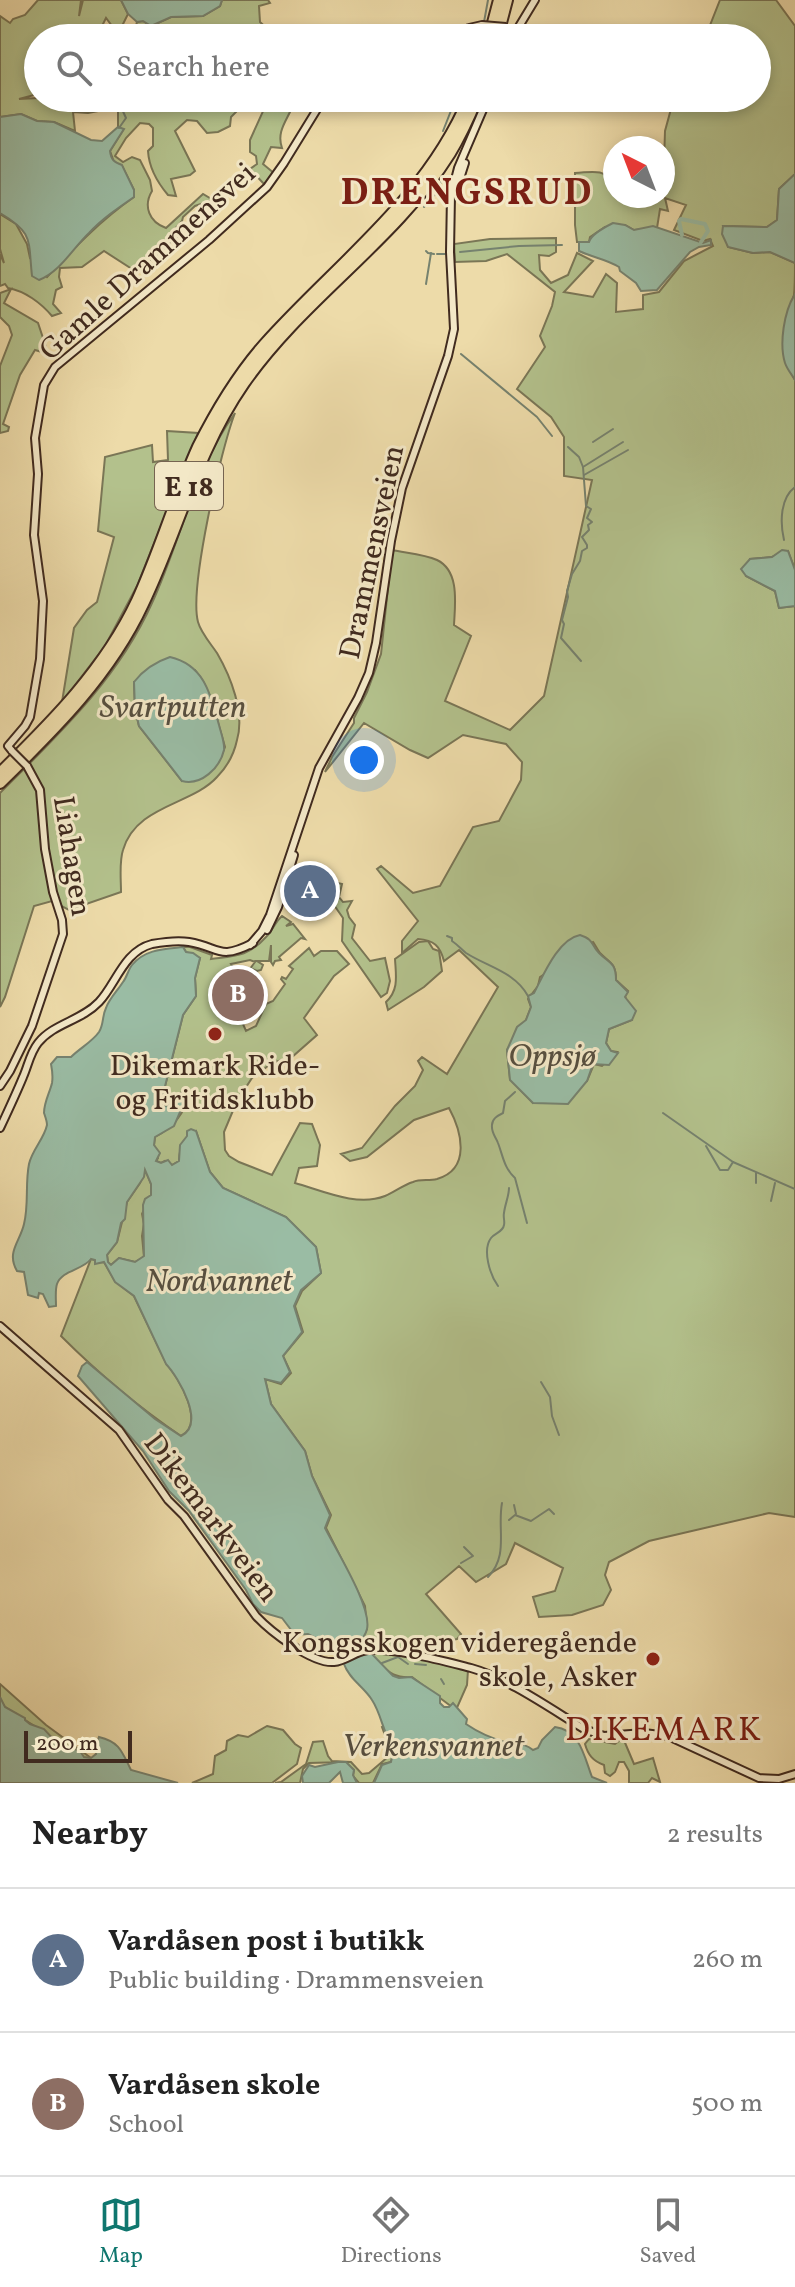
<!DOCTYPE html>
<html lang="en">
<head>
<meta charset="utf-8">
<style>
	body { margin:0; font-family:Vollkorn,serif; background:#f2f2f2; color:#222 }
	.compass { position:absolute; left:603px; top:136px; width:72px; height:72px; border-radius:50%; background:#fff; box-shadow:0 4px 12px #0003; rotate:318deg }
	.scale { position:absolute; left:24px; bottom:20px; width:108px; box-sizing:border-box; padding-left:8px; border:4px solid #412b1f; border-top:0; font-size:22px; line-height:28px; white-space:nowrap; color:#412b1f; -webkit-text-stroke:6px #f3e8c7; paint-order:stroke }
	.you { position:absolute; left:364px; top:760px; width:28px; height:28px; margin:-20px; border:6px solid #fff; border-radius:50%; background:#1a73e8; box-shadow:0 0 0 12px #1a73e833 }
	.badge { display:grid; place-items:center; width:52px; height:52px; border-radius:50%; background:#0f766e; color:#fff; font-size:26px; font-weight:700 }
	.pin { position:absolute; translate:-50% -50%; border:4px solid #fff; box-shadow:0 2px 8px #0006 }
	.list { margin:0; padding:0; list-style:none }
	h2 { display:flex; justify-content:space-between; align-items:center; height:104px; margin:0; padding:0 32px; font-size:34px }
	h2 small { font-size:26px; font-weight:400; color:#767676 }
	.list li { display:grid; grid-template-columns:52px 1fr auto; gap:24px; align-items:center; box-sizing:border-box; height:144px; padding:0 32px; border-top:2px solid #e0e0e0 }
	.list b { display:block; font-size:30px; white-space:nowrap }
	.list p { margin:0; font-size:26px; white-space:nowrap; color:#767676 }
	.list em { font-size:26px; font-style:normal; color:#767676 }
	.icon { flex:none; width:44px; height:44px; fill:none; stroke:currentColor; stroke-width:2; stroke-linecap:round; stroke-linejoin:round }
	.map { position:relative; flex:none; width:795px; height:1783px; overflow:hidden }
	.search { position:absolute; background:#fff; box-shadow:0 4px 12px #0003; left:24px; right:24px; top:24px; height:88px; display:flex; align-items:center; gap:20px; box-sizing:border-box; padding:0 28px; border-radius:44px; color:#767676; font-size:30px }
	.sheet { height:392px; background:#fff }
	nav { display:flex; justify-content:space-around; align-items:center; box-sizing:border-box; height:112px; border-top:2px solid #e0e0e0; background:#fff; font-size:22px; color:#767676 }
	nav a { display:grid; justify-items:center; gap:4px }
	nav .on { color:#0f766e }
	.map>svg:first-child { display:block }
</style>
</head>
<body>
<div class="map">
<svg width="795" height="1783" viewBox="0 0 795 1783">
	<rect width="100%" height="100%" fill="#eddba9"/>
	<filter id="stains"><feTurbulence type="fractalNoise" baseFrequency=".0025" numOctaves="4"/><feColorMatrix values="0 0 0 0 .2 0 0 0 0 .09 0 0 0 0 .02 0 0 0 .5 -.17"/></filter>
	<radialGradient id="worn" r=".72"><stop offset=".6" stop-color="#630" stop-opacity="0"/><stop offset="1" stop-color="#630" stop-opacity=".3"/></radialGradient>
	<!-- green -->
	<g fill="#b3c18c" stroke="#7a7656" stroke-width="2" fill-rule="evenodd">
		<polygon points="38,0 81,0 79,16 83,0 121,0 128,14 118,34 106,18 98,34 99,38 38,38 38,94 19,99 38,98 105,98 104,110 88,113 73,112 75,131 54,122 37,121 21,114 0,117 0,16 10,23 13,19 25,15"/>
		<polygon points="222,0 268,0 270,3 259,6 260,22 271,32 273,38 133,38 137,22 143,21 151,26 171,17 203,16 220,6"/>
		<path d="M 720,0 L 776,0 L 795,26 L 795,174 L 779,189 L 777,220 L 767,227 L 723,226 L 728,247 L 753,253 L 770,252 L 795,263 C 795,273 795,286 794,295 C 783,329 776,347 795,380 L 795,570 L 788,551 L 772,557 L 750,559 L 746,576 L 775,591 L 779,608 L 795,606 L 795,1517 L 769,1513 L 649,1541 L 609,1562 L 605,1575 L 611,1590 L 603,1605 L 572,1615 L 539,1617 L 533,1597 L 555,1591 L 563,1568 L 515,1543 L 506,1564 L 476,1582 L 459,1566 L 426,1594 L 461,1634 L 457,1639 C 443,1642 436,1647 430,1659 L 468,1670 L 467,1685 L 456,1710 L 412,1677 C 384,1679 386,1662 363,1654 L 359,1643 L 367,1629 L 365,1606 L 326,1528 L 331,1515 L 312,1476 L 305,1451 L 271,1404 L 265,1379 L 281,1384 L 291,1373 L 283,1356 L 303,1332 L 295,1306 L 302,1291 L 321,1273 L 316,1247 L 286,1217 L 223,1188 L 210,1172 L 196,1131 C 182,1139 180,1145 179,1161 L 172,1165 L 165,1161 L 161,1163 L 156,1161 L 158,1158 L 154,1145 L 155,1137 C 171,1128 185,1114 188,1095 L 184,1090 L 166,1106 L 161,1102 L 183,1015 L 196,996 L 195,978 L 200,958 L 186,952 L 183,947 L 190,947 L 212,955 L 211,959 C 235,956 248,957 266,937 C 272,931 276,921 282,916 L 291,922 L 286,926 L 293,924 L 305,939 L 301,938 L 279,957 L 281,960 L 275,961 L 273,965 L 271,962 L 271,945 L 269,961 L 257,961 L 263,965 L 261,970 L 257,971 L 252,969 L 252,973 L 248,971 L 244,977 L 255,962 L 250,960 L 231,964 L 240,977 L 220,1013 L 222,1013 L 226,1007 L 236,1011 L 231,1021 L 234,1019 L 243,1024 L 246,1031 L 256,1026 L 266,1004 L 273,1001 L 285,984 L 281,979 L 282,977 L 286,979 L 293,969 L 289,966 L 309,948 L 314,956 L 321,951 L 337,951 L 349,964 L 334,976 L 304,1018 L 317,1035 L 292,1057 L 272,1063 L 252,1078 L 237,1101 L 224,1132 L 225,1150 L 229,1156 L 239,1162 L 272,1175 L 300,1123 L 312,1124 L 320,1145 L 317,1166 L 299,1168 L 295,1183 C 323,1191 357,1207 385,1196 C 395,1192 403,1185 413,1182 C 420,1179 429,1181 437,1179 C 471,1169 462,1132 449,1108 L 414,1120 L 367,1157 L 350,1161 L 341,1154 L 362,1148 L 395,1106 L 415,1086 L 423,1070 L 418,1061 L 422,1057 L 447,1074 L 498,987 L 459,950 L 444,961 C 440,946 434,940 418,939 L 402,953 L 402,941 L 418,921 L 377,869 L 381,866 L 413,893 L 440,886 L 473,827 L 499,821 L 521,780 L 522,762 L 506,744 L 463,735 L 428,758 L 410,750 L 364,723 L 325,772 L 332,757 L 354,723 L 354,718 L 367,692 L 381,654 L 392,550 C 406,553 424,554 437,560 C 460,571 455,604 454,625 L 471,636 L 445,701 L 510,730 L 544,696 L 592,480 L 564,476 L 564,437 L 551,417 L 517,389 L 545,347 L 540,336 L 552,306 L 555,292 L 507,254 L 486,261 L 455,262 L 454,244 L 490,239 L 556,238 L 556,252 L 549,256 L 539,255 L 540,270 L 551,283 L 568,275 L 577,253 L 593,261 L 564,292 L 593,297 L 606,274 L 617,283 L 616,312 L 643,309 L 643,295 L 659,292 L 684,261 L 713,246 L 710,239 L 703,241 L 674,230 L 686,205 L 665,198 L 668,211 L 660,209 L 657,228 L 634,230 L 625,225 L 605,227 L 590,237 L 589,242 L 577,242 L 575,225 L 575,173 C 594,172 601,168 615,183 L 615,196 L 663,196 L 665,131 L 674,98 L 757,98 L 757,38 L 705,38 ZM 593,942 C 594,943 599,952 600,953 C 610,963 616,963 616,980 L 628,991 L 625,996 L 632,1020 L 609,1029 L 606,1043 L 611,1051 L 617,1052 L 602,1066 L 594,1064 L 587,1081 L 533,1103 L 510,1079 L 507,1050 L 526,1020 L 531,1007 L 528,999 L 538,986 L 540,977 Z"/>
		<path d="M 118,98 L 242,98 L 237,111 L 231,117 L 230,126 L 218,132 L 207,133 L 197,121 L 187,120 L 175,131 L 195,171 L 190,175 L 171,179 L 176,196 L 168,195 C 157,182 149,168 148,151 L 153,146 L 153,128 L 149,124 L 140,123 L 126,138 L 115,156 L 123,162 L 132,157 L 140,160 L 150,180 L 152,191 C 143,206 149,222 166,228 L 203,194 L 213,200 L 195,206 L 183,217 L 182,221 L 174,230 L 179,235 L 141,269 L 132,269 L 104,251 L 82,267 L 60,268 L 59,277 L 62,287 L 56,290 L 53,304 L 61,313 L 52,316 C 41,303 25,291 8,288 L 5,284 L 0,286 L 0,254 L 4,263 L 0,249 L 0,214 L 16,224 L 27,244 L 30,258 L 47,277 C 74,248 101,220 134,197 L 134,190 L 122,166 L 114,162 L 110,151 L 123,130 L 118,127 Z"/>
		<path d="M 269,98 L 281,98 L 290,112 C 284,124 277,134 282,148 L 271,147 L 263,164 L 275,174 L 264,184 L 250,169 L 257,164 L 256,156 L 250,152 L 250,140 Z"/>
		<polygon points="11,289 4,303 38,323 46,347 42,352 35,350 20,375 3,424 9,427 8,431 0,433 0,366 12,335 9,326 0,317 0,293"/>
		<path d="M 235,413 C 221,449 189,588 198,622 C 201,633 211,644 217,653 C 231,677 245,713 237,740 C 234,754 227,767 217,777 C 192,805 136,805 123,850 C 119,862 121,879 121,892 L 69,910 L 52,901 L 34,906 L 5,997 L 0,1007 L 0,793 C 58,735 118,679 152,603 C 181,540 194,470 235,413 ZM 195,670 L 203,681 L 211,698 L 225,747 L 220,759 L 210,772 L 182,781 L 139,726 L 135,709 L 134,682 Z"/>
		<polygon points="167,431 198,433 137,586 105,646 62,702 74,628 87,610 97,602 114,537 98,531 105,457 152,445 153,462 168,460"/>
		<polygon points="329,881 342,884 339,897 343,902 352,901 347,910 349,917 355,925 352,938 370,961 385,958 390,981 387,993 381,997 342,941 343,918 325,892"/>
		<path d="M 428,941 L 433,949 L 439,951 L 442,971 L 424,987 L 388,1010 L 386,1002 C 399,990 396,976 395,959 L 419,942 Z"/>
		<polygon points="145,1169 151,1184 151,1195 142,1214 144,1224 142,1236 144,1257 135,1262 119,1258 111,1265 108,1263 107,1255 117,1242 127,1202 140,1183"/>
		<path d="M 91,1259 L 95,1260 L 95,1263 L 104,1262 L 115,1281 L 134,1296 L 166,1363 C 179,1378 206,1424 181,1436 C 138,1407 98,1373 61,1336 Z"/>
		<polygon points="0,1684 46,1725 91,1758 84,1758 5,1707 0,1700"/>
		<polygon points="267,1726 283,1730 295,1744 301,1748 297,1764 272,1783 192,1783 213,1774 215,1756 226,1750 227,1741 238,1735 248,1737"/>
		<polygon points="384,1726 389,1742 395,1747 391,1762 382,1764 373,1783 359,1783 353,1776 354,1770 345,1762 309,1763 303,1769 300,1783 275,1783 281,1782 306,1764 313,1742 323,1741 328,1756 332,1761 351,1762 362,1774 369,1773 389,1756 390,1749 382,1727"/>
		<path d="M 623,1738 L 634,1764 L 653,1758 L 660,1782 L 652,1778 L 648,1783 L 629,1783 L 629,1771 L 624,1762 L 619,1762 L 615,1772 L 610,1776 L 605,1773 L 604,1765 C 593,1761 588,1755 585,1744 L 589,1739 L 615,1744 Z"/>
	</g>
	<!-- water -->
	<g fill="#9abca4" stroke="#76826f" stroke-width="2" fill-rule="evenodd">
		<polygon points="121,0 222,0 220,6 203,16 171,17 151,26 143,21 137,22 128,14"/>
		<path d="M 21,114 L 37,121 L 54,122 L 91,140 L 102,141 L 118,127 L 124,129 L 110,151 C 111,160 114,162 122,165 L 134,190 L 134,197 C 118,208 102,219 89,233 C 73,248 60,272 39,280 L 32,276 C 28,240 34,233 0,213 L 0,117 Z"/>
		<polygon points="795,174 795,263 770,252 753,253 728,247 722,234 723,226 767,227 777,220 779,189"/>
		<path d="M 613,223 L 625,225 L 634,230 L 653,226 L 703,243 L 711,240 L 711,245 L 699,247 L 690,252 L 657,290 L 641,291 L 636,283 L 620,271 L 619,267 C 606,259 594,258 579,251 L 579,242 L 589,242 C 591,234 605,227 613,223 Z"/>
		<path d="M 795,294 L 795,380 C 792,375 787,369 785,363 C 779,344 784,311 795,294 Z"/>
		<polygon points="782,550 788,551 795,570 795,606 779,608 775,591 746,576 741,569 750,559 772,557"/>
		<path d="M 170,657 C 205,665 211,696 219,725 C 221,733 225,743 224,750 C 220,768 201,786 182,781 L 139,726 L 135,709 L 134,682 C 144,669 155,662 170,657 Z"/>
		<path d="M 580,935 C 595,940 590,944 599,953 C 609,963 616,962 616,980 L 628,992 L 625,997 L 636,1011 L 632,1020 L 609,1029 L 606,1043 L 611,1051 L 618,1053 L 609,1065 L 593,1064 L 587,1081 L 568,1104 L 533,1103 L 510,1080 L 507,1050 L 517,1027 L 526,1020 L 531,1007 L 528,996 L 534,993 C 543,976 558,939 580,935 Z"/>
		<path d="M 183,947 L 186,952 L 193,953 L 200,958 L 195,978 L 196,996 L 183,1015 L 161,1102 L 166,1106 L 185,1090 L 188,1095 L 186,1105 L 180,1112 L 174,1126 L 155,1137 L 154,1145 L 160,1153 L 156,1161 L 161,1163 L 168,1160 L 172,1165 L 179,1161 L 180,1145 L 187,1136 L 187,1131 L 191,1129 L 196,1131 L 210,1172 L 223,1188 L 286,1217 L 316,1247 L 321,1273 L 301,1290 L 294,1306 L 302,1332 L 283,1356 L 290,1372 L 281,1383 L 265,1379 L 271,1404 L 305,1451 L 312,1476 L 330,1515 L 325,1528 C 336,1550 372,1607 367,1629 C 364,1642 349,1650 340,1654 L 324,1642 L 308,1634 L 295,1635 L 282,1618 L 261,1612 L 253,1604 L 246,1590 L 189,1511 L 169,1491 L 143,1451 L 78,1376 L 82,1366 L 87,1362 L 155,1419 L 181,1436 C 206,1424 179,1378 166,1364 L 134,1296 L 115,1282 L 104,1262 L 95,1264 L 95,1260 L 91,1259 C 83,1270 62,1270 57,1284 C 55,1290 56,1299 56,1306 L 49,1307 L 43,1294 L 39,1293 L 38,1298 L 28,1295 L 24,1272 L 17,1271 C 6,1252 20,1242 24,1224 C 29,1204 25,1184 29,1164 C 32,1150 44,1139 47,1125 C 47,1121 45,1116 44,1113 C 44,1102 50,1092 52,1083 C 53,1077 52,1069 51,1064 L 57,1057 L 71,1057 C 80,1048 92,1042 99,1032 C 104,1024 102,1016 106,1008 C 109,999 118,990 123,982 C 127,977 128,970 132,965 C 145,949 165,949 183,947 ZM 145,1170 L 151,1184 L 151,1195 L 145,1199 L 143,1205 L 144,1256 L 135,1262 L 119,1258 L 111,1265 L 108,1262 L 107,1255 L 117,1242 L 121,1223 L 125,1219 L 127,1202 L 144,1177 Z"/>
		<path d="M 371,1653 L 393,1676 L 399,1678 L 411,1677 L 440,1696 L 440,1703 L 444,1707 L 449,1707 L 453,1703 L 467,1719 L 466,1724 C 479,1733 493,1739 508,1743 C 518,1745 525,1743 533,1750 L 538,1748 L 542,1740 L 555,1727 C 580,1730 584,1756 592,1777 L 607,1783 L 374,1783 L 382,1765 L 391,1762 L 394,1748 C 383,1735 382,1715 372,1700 C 364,1687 349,1679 344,1664 L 352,1658 Z"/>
		<path d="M 0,1697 L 5,1707 L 25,1718 L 25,1720 L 30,1724 L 44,1729 L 55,1741 L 80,1751 L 84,1757 L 91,1758 L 96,1754 L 95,1747 L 99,1737 C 120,1742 122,1752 131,1770 L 178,1783 L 0,1783 Z"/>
		<polygon points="338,1762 346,1762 354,1770 353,1775 357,1783 343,1783 340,1772 329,1783 303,1783 302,1776 309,1765 315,1767"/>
	</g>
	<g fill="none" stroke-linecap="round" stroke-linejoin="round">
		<!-- stream -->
		<g stroke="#76826f" stroke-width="2">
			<polyline points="484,22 488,0"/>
			<polyline points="144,38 148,25"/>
			<polyline points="479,38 482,28"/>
			<polyline points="119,128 126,118 121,107 123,98"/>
			<polyline points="443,131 456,98"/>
			<polyline points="424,207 436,193 441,182"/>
			<polyline points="426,251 428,253 434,254"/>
			<polyline points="460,252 519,246 562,245"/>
			<polyline points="437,254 445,254"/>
			<polyline points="426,284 431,253"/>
			<polyline points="461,354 537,417 552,436"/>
			<polyline points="593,442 613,429"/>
			<polyline points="568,447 579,457 583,467 586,506 591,509 587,518 592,522 588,525 589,530 582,537 587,545 587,548 582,551 580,561 572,574 567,591 568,597 562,620 564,624 561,638 581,661"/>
			<polyline points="583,467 623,442"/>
			<polyline points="584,475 628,450"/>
			<path d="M 784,540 C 780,523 780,498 795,487"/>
			<path d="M 447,936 L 452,938 L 452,941 C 458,945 462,950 466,953 C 488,967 515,972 528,996"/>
			<path d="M 515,1092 L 505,1101 L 503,1113 C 497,1116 492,1119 492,1125 C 491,1133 496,1137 498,1143 C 503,1156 504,1168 515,1178 L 527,1223"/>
			<polyline points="663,1113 733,1162 795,1189"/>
			<polyline points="706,1146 720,1170 728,1170 733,1162"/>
			<polyline points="756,1173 756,1183"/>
			<polyline points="771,1201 775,1183"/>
			<path d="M 498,1286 C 490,1275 482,1250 491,1238 C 495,1233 503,1232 504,1225 C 505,1221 503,1217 504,1213 C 505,1204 509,1196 509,1188"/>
			<polyline points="541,1382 550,1397 552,1416 559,1435"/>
			<polyline points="514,1505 516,1514"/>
			<polyline points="509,1520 515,1515 531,1521 549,1509 554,1514"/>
			<polyline points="461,1563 473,1556 464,1547"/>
			<path d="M 488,1577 C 509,1556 497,1529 502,1503"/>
			<polyline points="382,1663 398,1657 408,1664"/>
			<polyline points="415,1664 426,1665"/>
			<polyline points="441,1679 444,1684"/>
		</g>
		<!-- canal -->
		<polyline stroke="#9abca4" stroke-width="4" points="682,235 679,221 681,219 705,224 708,231 701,242"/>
		<defs>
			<g id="secondary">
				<polyline points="449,38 469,28 482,25"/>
				<polyline points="512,38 535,0"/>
				<polyline points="455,194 465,163"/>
				<polyline points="12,751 8,746 25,726 30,717 40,659 43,601 34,535 38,474 35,438 44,385 55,367 209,240 267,187 284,163 324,98"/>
				<polyline points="267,930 278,907 294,855"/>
				<polyline points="250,945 262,931 270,915 319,768 358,698 369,673 376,643 391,541 402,488 448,356 454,329 450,252 451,195 458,168 488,98"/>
				<polyline points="0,1086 10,1071 32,1026 63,934 62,920 53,892 45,849 40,790 27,766"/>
				<path d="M 0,1128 C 8,1111 16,1094 23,1077 C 28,1066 30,1053 38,1043 C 54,1023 81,1021 99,1002 C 116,984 124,951 152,944 C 163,942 178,940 189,942 C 220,947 218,961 253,943"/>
				<path d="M 0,1326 L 119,1430 L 168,1500 L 184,1516 L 256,1616 C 270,1631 312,1664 334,1662 C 346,1661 356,1651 368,1650 C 396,1648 443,1661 471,1668 C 507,1678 551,1709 584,1729 L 604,1736 L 644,1733 L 668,1736 L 759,1778 L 779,1779 L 795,1774"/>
			</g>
			<g id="highway">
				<polyline points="489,38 499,0"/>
				<polyline points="497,38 507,0"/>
				<path d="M 0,773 C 53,721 105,669 137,601 C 160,551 175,498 198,447 C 216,411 237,376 264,345 C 336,264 426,201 469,98"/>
				<path d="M 0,783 C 55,729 110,675 143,604 C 179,529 196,452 244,383 C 303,298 395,241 450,153 C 461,135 469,117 477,98"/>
			</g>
		</defs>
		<!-- secondary casing -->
		<use href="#secondary" stroke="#412b1f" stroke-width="10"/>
		<!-- highway casing -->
		<use href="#highway" stroke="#412b1f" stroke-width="14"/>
		<!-- secondary -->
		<use href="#secondary" stroke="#f3e8c7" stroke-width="6"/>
		<!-- highway -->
		<use href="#highway" stroke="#eddba9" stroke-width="10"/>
		<defs>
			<g id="secondary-bridge">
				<polyline points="482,25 506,27"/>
				<polyline points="12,751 27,766"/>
			</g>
		</defs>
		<!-- secondary-bridge casing -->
		<use href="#secondary-bridge" stroke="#412b1f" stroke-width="10" stroke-linecap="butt"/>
		<!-- secondary-bridge -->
		<use href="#secondary-bridge" stroke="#f3e8c7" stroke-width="6"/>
	</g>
	<!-- markers -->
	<g fill="#8f2418" stroke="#f3e8c7" stroke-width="3">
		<circle cx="215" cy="1034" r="8"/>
		<circle cx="653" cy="1659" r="8"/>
	</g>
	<g text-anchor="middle" stroke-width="6" stroke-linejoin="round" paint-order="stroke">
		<!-- shield labels -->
		<rect fill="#f3e8c7" stroke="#766451" stroke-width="2" x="155" y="462" width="68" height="48" rx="6"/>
		<g font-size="28" font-weight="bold" fill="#412b1f">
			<text x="189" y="496">E 18</text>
		</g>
		<!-- street labels -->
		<g font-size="30" fill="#412b1f" stroke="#f3e8c7">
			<text transform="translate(147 261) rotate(-42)" y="10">Gamle Drammensvei</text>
			<text transform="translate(371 552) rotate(-78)" y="10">Drammensveien</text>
			<text transform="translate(73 856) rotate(81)" y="10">Liahagen</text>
			<text transform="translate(212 1517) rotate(53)" y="10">Dikemarkveien</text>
		</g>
		<!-- poi labels -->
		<g font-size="30" fill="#412b1f" stroke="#f3e8c7">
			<text x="215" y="1075">Dikemark Ride-<tspan x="215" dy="34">og Fritidsklubb</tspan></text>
			<text x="637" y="1652" text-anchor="end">Kongsskogen videregående<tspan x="637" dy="34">skole, Asker</tspan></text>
		</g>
		<!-- water labels -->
		<g font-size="32" font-style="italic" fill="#574f40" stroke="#f3e8c7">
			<text x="173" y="717">Svartputten</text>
			<text x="552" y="1066">Oppsjø</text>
			<text x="219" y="1291">Nordvannet</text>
			<text x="433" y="1756">Verkensvannet</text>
		</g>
		<!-- quarter labels -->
		<g font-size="34" letter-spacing="2" fill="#7a1f14" stroke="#f3e8c7">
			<text x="664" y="1740">DIKEMARK</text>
		</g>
		<!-- district labels -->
		<g font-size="38" font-weight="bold" letter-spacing="2" fill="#7a1f14" stroke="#f3e8c7">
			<text x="467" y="204">DRENGSRUD</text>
		</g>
	</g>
	<rect width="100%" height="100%" filter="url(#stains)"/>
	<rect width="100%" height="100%" fill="url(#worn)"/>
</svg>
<svg class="compass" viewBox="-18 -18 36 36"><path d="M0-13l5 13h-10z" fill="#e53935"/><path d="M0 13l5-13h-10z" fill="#767676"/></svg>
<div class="scale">200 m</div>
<div class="you"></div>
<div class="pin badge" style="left:310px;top:891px;background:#5c6f8a">A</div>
<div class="pin badge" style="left:238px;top:995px;background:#8d6e63">B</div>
<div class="search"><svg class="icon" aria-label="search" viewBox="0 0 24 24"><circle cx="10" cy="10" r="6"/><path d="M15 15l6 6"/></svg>Search here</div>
</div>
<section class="sheet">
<h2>Nearby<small>2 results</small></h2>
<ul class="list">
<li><span class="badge" style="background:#5c6f8a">A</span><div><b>Vardåsen post i butikk</b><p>Public building · Drammensveien</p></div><em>260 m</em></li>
<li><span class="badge" style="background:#8d6e63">B</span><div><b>Vardåsen skole</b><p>School</p></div><em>500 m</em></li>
</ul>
</section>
<nav>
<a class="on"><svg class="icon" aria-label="map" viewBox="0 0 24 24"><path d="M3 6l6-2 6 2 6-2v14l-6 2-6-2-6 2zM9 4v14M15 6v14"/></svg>Map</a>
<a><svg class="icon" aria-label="directions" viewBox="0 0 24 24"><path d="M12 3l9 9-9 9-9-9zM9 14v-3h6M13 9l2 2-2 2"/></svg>Directions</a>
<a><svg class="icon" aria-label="saved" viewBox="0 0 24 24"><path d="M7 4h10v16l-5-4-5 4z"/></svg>Saved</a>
</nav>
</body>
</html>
